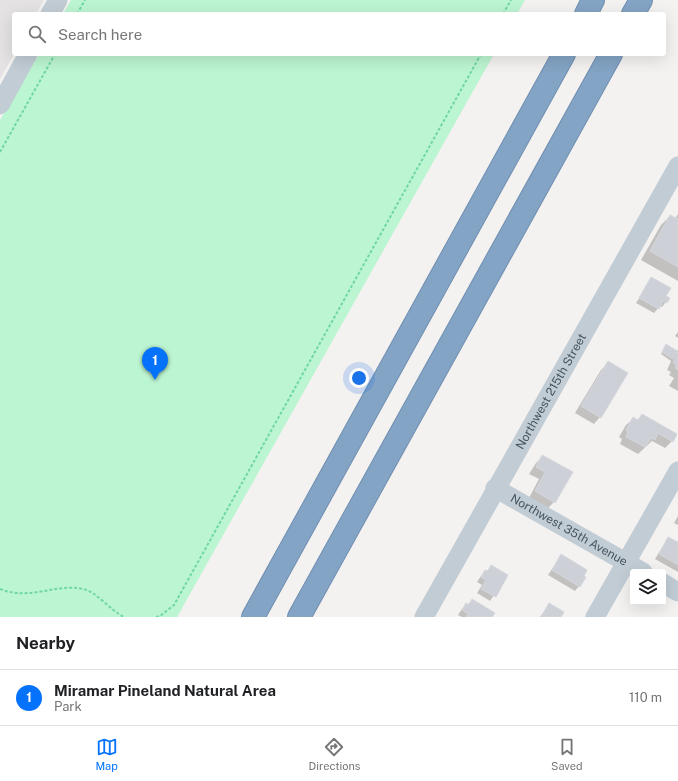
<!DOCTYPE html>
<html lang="en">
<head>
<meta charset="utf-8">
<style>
	body { margin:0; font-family:"Public Sans",sans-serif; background:#f2f2f2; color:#202124 }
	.controls { position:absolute; right:12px; bottom:12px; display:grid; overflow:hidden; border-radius:4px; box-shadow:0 4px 16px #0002 }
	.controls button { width:36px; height:36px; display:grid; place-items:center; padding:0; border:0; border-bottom:1px solid #e0e0e0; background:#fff; color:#202124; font:20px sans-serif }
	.you { position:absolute; left:359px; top:378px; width:14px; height:14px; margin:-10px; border:3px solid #fff; border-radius:50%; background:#1a73e8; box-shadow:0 0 0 6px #1a73e833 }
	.badge { display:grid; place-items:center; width:26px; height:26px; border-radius:50%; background:#0472fb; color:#fff; font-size:13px; font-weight:700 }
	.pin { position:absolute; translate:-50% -33px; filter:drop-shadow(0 1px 2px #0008) }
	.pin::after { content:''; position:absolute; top:21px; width:14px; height:12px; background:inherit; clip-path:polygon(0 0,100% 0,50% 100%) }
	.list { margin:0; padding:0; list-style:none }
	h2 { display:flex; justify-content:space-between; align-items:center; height:52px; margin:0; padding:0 16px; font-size:17px }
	h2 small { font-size:13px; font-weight:400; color:#757577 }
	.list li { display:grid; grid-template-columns:26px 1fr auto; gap:12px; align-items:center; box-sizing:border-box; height:56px; padding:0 16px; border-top:1px solid #e0e0e0 }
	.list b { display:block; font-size:15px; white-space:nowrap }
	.list p { margin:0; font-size:13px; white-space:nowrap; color:#757577 }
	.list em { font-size:13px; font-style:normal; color:#757577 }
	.icon { flex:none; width:22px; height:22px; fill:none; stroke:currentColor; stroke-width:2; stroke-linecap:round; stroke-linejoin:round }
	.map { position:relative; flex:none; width:678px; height:617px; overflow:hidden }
	.search { position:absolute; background:#fff; box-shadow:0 4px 16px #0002; left:12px; right:12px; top:12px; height:44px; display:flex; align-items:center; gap:10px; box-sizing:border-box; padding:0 14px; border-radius:4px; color:#757577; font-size:15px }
	.sheet { height:108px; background:#fff }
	nav { display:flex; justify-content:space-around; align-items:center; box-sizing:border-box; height:56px; border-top:1px solid #e0e0e0; background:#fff; font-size:11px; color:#757577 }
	nav a { display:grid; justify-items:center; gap:2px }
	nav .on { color:#0472fb }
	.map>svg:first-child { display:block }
</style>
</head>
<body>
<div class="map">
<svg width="678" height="617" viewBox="0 0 678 617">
	<rect width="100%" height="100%" fill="#f4f1f1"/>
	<!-- education -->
	<polygon fill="#e5e2e3" points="0,0 44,0 36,14 14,14 14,54 0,79"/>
	<!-- green -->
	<g fill="#bcf5d1">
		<polygon points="71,0 525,0 517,14 63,14"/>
		<polygon points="39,54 494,54 177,617 0,617 0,120"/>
	</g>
	<!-- shadow -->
	<g fill="#0003">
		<polygon points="678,214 678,281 641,260 661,225 670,216 675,219"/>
		<polygon points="652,278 668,299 662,307 660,306 654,313 636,303"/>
		<polygon points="678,332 678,338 675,336"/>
		<polygon points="664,348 676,351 678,350 678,391 669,386 674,378 669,375 671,372 667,370 671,361 661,354"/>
		<polygon points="608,363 600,417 594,424 575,413 601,370"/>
		<polygon points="642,416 672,441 665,448 652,441 638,454 620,444 622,439 619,437 626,425 633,419 637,421"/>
		<polygon points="543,456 554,502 547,509 529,498 539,479 529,474 536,463"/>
		<polygon points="678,516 678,525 674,523"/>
		<polygon points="668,538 678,544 678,572 655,559"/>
		<polygon points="561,556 582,577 579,586 575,591 548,575"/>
		<polygon points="491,567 507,576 490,601 477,593 482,585 477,582 481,576"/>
		<polygon points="473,600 491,617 462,617 458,615 462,609"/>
		<polygon points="549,605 560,617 540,617"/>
	</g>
	<!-- building -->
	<g fill="#cdd0d6" stroke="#d5d7dd">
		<polygon points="670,215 678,219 678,267 650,251"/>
		<polygon points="651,277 671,288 666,296 670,298 667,303 663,301 659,309 639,298"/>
		<polygon points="666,344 677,351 673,359 662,352"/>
		<polygon points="678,352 678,370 675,368 677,365 673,363"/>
		<polygon points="608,361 628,373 601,418 581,406"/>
		<polygon points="642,414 677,434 673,442 658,433 655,440 651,438 645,447 626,437 628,432 626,430 633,417 638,420"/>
		<polygon points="542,455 573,472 555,503 535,491 545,472 536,467"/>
		<polygon points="668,537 678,542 678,565 659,554"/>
		<polygon points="561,554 587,570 584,576 586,577 580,587 552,570"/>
		<polygon points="491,565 508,575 496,597 481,589 486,580 481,577 485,570 488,571"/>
		<polygon points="472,599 495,613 492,617 466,617 468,614 462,610 466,603 469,605"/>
		<polygon points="549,603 564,612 561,617 541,617"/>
	</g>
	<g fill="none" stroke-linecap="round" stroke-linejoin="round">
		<defs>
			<g id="highway">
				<polyline points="586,14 593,0"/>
				<polyline points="633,14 641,0"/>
				<polyline points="253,617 564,54"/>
				<polyline points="299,617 611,54"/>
			</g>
		</defs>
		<!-- highway casing -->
		<use href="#highway" stroke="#6f8fb1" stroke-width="24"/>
		<!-- path -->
		<g stroke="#70d7a3" stroke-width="2" stroke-dasharray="3 2" stroke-linecap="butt">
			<polyline points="77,14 85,0"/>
			<polyline points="503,14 511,0"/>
			<polyline points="0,152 55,54"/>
			<path d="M 0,589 C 31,601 55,583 83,589 C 96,591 111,611 124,617"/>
			<polyline points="156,617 160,616 174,605 481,54"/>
		</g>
		<!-- minor -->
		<g stroke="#c1ccd4" stroke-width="19">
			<polyline points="50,14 58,0"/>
			<polyline points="0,105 28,54"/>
			<path id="s1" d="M 495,488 L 643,572"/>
			<polyline points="663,583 678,592"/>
			<path id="s2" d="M 424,617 L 678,166"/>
			<polyline points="595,617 678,471"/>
		</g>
		<!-- highway -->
		<use href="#highway" stroke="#84a4c5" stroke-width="22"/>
	</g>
	<g text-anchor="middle" stroke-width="4" stroke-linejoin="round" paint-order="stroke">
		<!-- street labels -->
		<g font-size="12" fill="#475561" stroke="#fff">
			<text dy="4" stroke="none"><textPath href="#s2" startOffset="259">Northwest 215th Street</textPath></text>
			<text dy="4" stroke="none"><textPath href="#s1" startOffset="85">Northwest 35th Avenue</textPath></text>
		</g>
	</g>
</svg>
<div class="controls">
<button><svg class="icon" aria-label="layers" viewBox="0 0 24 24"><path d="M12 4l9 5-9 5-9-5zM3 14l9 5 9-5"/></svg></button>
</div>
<div class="you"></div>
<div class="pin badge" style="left:155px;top:380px">1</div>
<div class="search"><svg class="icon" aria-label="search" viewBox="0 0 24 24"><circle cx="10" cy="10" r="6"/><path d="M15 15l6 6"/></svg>Search here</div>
</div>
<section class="sheet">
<h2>Nearby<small></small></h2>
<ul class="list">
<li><span class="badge">1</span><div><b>Miramar Pineland Natural Area</b><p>Park</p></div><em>110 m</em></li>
</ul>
</section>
<nav>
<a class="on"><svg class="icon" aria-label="map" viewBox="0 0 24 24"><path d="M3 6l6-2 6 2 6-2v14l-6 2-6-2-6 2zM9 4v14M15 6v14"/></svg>Map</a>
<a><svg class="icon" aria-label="directions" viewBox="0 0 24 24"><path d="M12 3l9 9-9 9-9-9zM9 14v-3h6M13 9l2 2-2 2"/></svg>Directions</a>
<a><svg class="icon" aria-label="saved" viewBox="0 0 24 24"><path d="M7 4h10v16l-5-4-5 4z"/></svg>Saved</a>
</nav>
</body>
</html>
